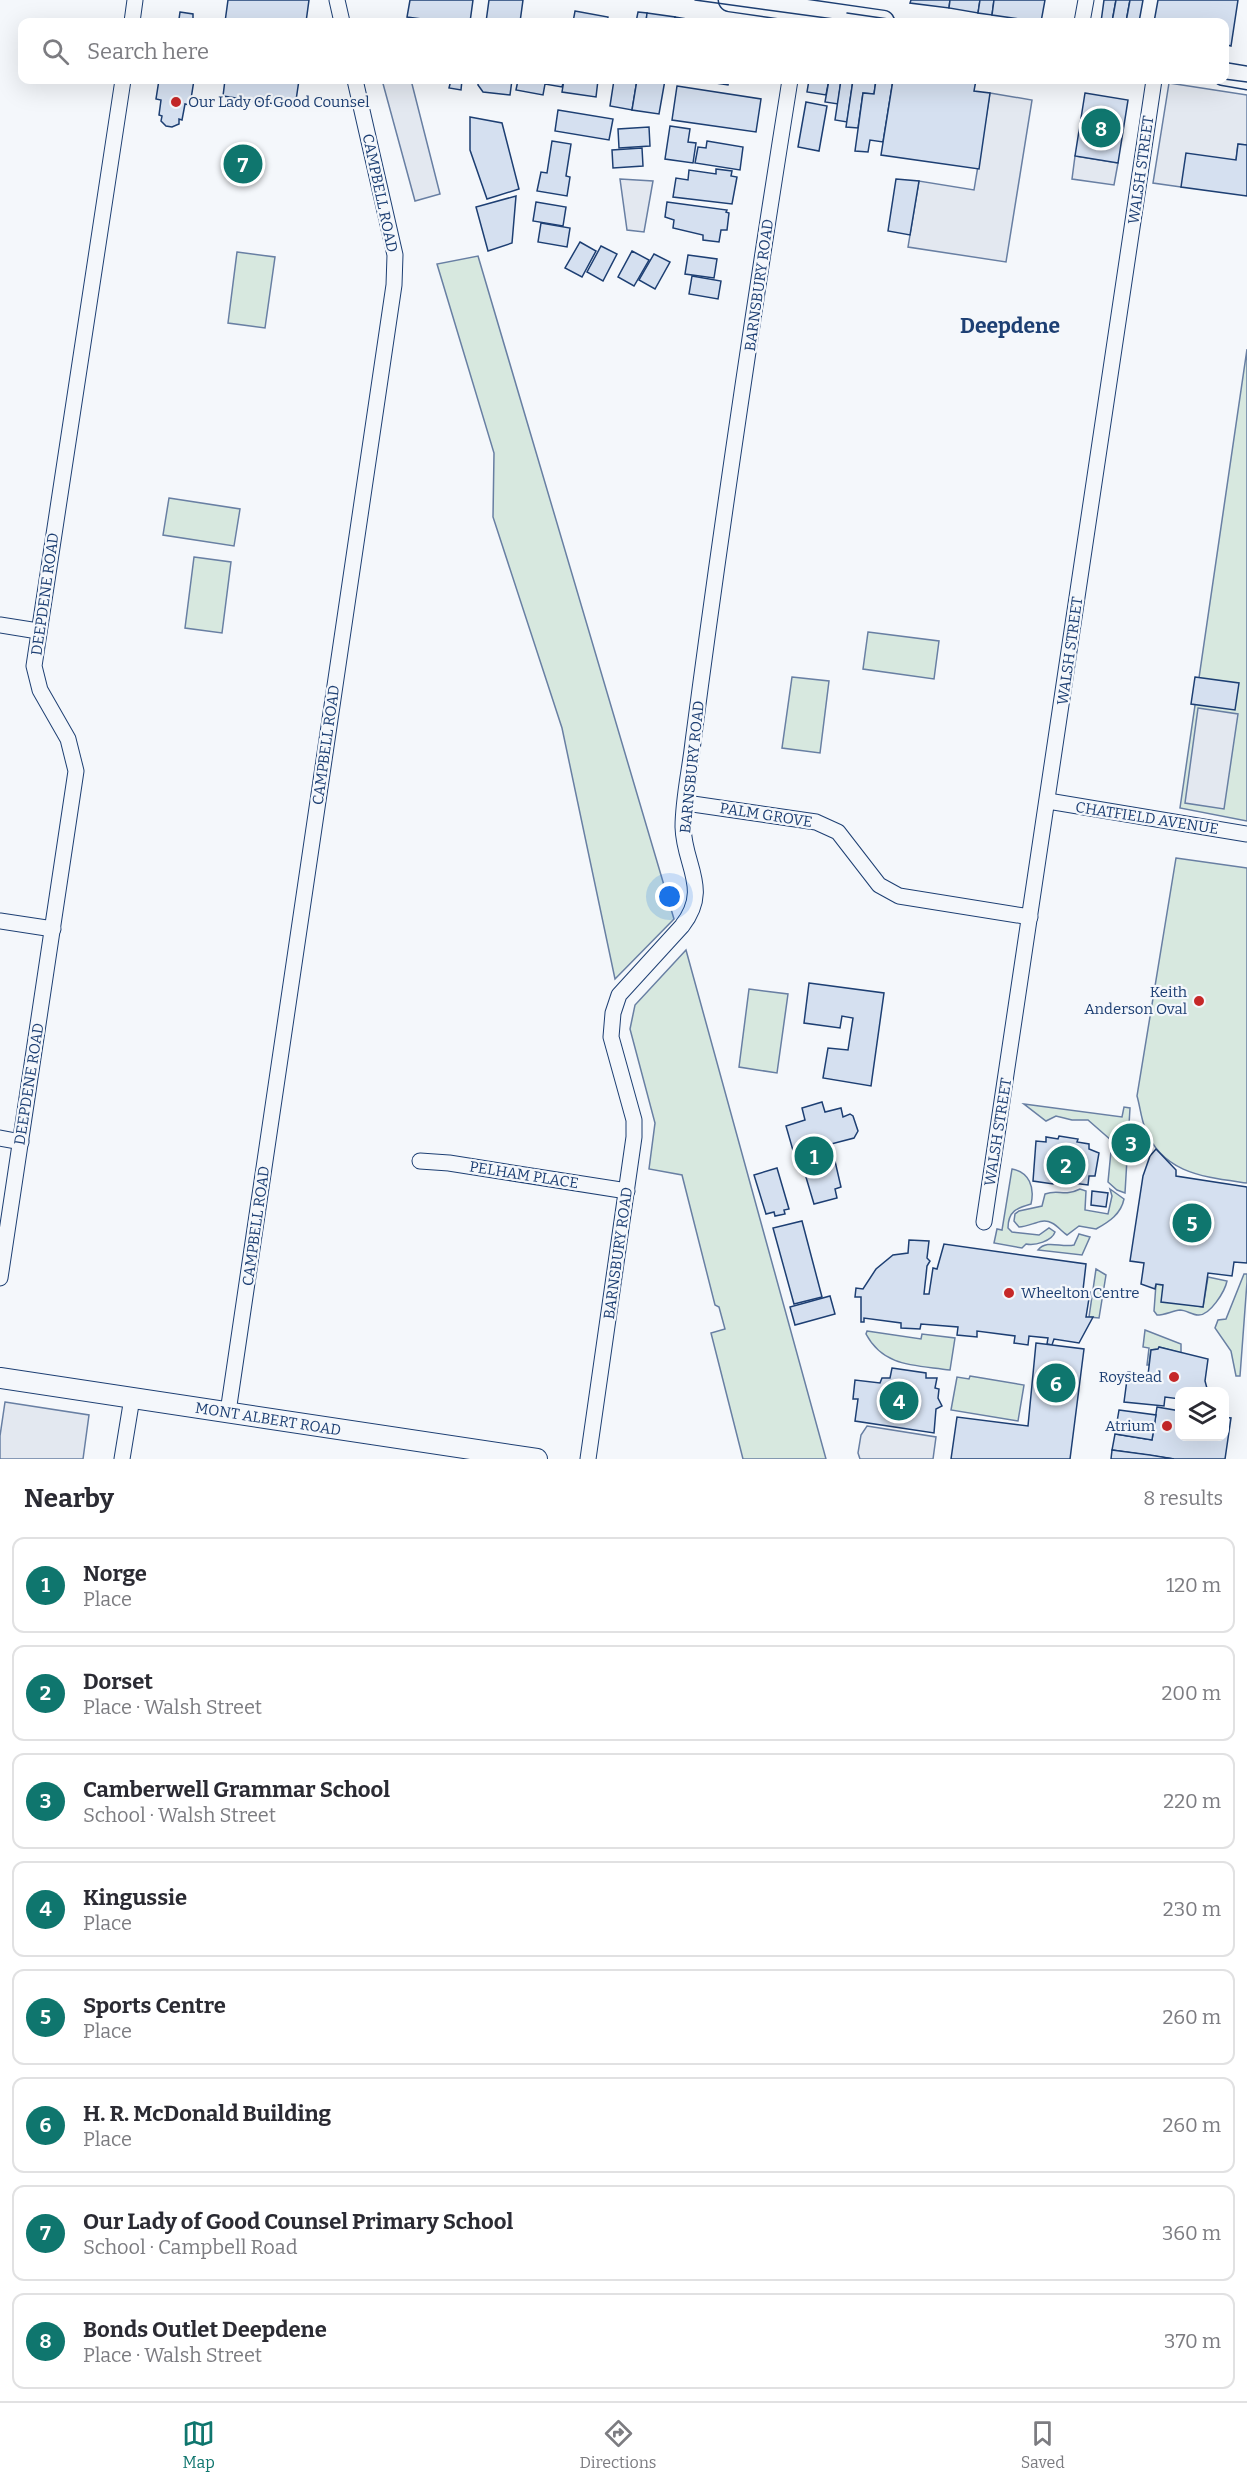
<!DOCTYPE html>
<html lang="en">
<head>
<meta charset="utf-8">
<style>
	body { margin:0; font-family:Bitter,serif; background:#f2f2f3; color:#2b2b33 }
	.controls { position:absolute; right:18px; bottom:18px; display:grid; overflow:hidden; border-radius:12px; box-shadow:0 6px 24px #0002 }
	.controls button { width:54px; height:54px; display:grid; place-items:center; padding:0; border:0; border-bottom:2px solid #e1e1e2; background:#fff; color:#2b2b33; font:30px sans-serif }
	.you { position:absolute; left:670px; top:897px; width:21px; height:21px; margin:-15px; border:4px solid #fff; border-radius:50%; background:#1a73e8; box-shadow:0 0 0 9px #1a73e833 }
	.badge { display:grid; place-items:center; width:39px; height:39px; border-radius:50%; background:#0f766e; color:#fff; font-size:20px; font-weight:700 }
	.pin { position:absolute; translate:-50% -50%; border:3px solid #fff; box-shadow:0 2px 6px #0006 }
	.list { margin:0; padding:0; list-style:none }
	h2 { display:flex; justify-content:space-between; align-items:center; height:78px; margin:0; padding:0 24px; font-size:26px }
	h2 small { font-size:20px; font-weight:400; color:#7c7c81 }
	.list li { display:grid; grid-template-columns:39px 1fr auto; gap:18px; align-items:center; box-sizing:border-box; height:96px; margin:0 12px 12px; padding:0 12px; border:2px solid #e1e1e2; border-radius:12px }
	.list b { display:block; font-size:22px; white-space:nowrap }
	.list p { margin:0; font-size:20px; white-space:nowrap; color:#7c7c81 }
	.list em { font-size:20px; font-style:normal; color:#7c7c81 }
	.icon { flex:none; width:33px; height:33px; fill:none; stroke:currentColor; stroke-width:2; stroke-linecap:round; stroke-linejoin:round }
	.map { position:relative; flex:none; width:1247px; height:1459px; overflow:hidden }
	.search { position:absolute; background:#fff; box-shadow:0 6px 24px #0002; left:18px; right:18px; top:18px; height:66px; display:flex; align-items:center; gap:15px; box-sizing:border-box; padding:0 21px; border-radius:12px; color:#7c7c81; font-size:22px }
	.sheet { height:942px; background:#fff }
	nav { display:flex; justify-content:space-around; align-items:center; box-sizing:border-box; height:84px; border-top:2px solid #e1e1e2; background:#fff; font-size:16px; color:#7c7c81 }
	nav a { display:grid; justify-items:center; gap:3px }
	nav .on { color:#0f766e }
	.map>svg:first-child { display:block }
</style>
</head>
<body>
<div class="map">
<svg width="1247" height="1459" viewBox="0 0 1247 1459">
	<rect width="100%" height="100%" fill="#f4f7fb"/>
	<!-- green -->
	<g fill="#d7e8df" stroke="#687fa3" stroke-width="1.5">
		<polygon points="237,252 275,257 265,328 228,323"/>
		<polygon points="478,256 674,919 615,979 562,728 493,517 494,453 437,264"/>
		<polygon points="1247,349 1247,821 1180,808"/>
		<polygon points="169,498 240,509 234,546 163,535"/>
		<polygon points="194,557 231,562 222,633 185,628"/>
		<polygon points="868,632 939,641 934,679 863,669"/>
		<polygon points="792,677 829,681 820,753 782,748"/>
		<path d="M 1176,858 L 1247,868 L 1247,1183 C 1205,1177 1162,1174 1145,1128 C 1141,1118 1140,1106 1137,1096 Z"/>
		<polygon points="686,950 826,1459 743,1459 711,1333 725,1329 719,1307 715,1305 682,1175 649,1169 655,1123 630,1029 635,1005"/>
		<polygon points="749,989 788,994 777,1073 739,1067"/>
		<polygon points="1024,1104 1122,1117 1124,1107 1130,1108 1125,1193 1117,1190 1108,1182 1112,1141 1088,1120 1072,1120 1056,1116 1046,1121"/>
		<path d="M 1012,1169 C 1029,1172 1035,1187 1031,1204 C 1017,1208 1008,1211 1008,1228 L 1012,1232 L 1039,1235 L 1049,1228 L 1055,1232 C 1052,1241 1035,1246 1026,1244 L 1022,1248 L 994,1243 L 997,1229 L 1002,1230 Z"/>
		<path d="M 1110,1189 L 1124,1199 C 1121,1214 1109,1222 1096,1229 L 1079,1226 L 1067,1235 C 1062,1232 1058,1226 1052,1223 C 1041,1217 1031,1227 1019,1227 L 1014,1221 L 1015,1214 L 1019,1211 L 1042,1206 L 1045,1194 C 1059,1189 1064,1197 1080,1189 L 1086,1191 L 1085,1210 L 1108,1214 L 1112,1196 Z"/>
		<path d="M 1079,1234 L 1090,1237 L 1082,1255 L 1038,1250 C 1047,1239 1061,1248 1074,1245 Z"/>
		<polygon points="1096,1269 1106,1275 1099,1318 1089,1317"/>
		<polygon points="1244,1274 1247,1274 1247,1282 1240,1376 1236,1376 1231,1351 1215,1328 1218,1320 1226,1319"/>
		<path d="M 1208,1277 L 1227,1281 C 1225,1291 1210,1316 1198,1315 C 1192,1315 1186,1310 1180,1310 C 1172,1311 1165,1315 1157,1315 L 1154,1311 L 1156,1284 L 1163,1285 L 1182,1303 L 1203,1307 Z"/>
		<polygon points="1145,1330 1181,1344 1181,1353 1159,1347 1158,1349 1151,1350 1149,1365 1147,1365 1149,1348 1143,1347"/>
		<path d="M 867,1331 L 921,1339 L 922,1334 L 955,1338 L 950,1370 C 917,1365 884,1368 866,1334 Z"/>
		<polygon points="970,1376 1024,1385 1018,1421 951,1410 957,1377 969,1379"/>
	</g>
	<!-- parking -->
	<g fill="#e3e8f0" stroke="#687fa3" stroke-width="1.5">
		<polygon points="382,80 411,80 440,194 415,201"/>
		<polygon points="1169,83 1247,95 1247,145 1238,144 1236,160 1181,187 1153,183"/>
		<polygon points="990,93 1032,100 1006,262 908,247 919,181 974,190"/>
		<polygon points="1075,156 1118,163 1114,185 1072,179"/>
		<polygon points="620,179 653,181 644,232 627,230"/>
		<polygon points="1198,708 1238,714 1224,809 1185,803"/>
		<polygon points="5,1402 89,1415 83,1459 0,1459 0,1436"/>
		<polygon points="867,1426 936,1437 933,1459 860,1459 858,1453 861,1435"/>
	</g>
	<!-- building -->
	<g fill="#d5e0f0" stroke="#1d3f73" stroke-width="1.5">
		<polygon points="228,0 309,0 306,22 225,22"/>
		<polygon points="410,0 473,0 470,22 444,22 407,17"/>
		<polygon points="489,0 523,0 520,22 486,22"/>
		<polygon points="911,0 950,0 949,8 910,3"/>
		<polygon points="950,0 980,0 978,13 949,8"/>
		<polygon points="980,0 994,0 992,15 978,13"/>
		<polygon points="994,0 1045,0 1041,22 992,15"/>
		<polygon points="1104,0 1116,0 1112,22 1101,22"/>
		<polygon points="1116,0 1130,0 1126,22 1112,22"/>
		<polygon points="1130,0 1143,0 1139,22 1126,22"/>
		<polygon points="1158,0 1238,0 1231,46 1224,44 1224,22 1154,22"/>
		<polygon points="575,11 608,17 607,22 573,22"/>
		<polygon points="180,12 193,14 193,22 173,22 175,19 179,19"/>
		<polygon points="638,12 647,13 646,22 636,22"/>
		<polygon points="647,13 675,17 674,22 646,22"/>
		<polygon points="675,17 705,22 674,22"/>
		<polygon points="159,80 194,80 190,105 185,104 182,120 179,119 179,124 172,127 166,126 161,121 162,116 159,115 161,100 156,99"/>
		<polygon points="225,80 299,80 295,107 223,96"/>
		<polygon points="451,80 462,80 461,90 449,88"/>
		<polygon points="478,80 512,80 510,95 483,92 478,85"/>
		<polygon points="518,80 564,80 562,87 545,84 543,95 516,90"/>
		<polygon points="564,80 598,80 596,97 562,92"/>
		<polygon points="614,80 637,80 632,110 610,106"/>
		<polygon points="637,80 665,80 659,114 632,110"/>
		<polygon points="696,80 729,80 728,85"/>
		<polygon points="809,80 829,80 826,95 807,92"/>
		<polygon points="829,80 841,80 838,104 825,102"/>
		<polygon points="841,80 853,80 847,122 835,120"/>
		<polygon points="853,80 876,80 874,94 863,93 858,128 846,127"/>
		<polygon points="876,80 893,80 883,142 870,140 868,152 855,151 863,93 874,94"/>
		<polygon points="893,80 976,80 974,91 990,93 979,169 881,155"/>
		<polygon points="677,86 761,99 756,132 672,120"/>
		<polygon points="1085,93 1128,100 1118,163 1075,156"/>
		<polygon points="806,102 827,106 819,151 798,147"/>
		<polygon points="558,110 613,119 609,140 555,131"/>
		<polygon points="470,117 502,123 519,189 487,199 470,150"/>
		<polygon points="670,126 690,129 688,142 696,143 693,163 665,159"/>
		<polygon points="649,127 650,146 619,148 618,129"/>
		<polygon points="552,141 571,144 566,176 570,177 567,196 537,191 541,172 547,173"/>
		<polygon points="707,141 743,147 740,170 695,163 698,147 706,148"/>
		<polygon points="1238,144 1247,145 1247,196 1181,187 1186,153 1236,160"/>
		<polygon points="642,148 643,166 613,168 612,150"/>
		<polygon points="716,169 732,171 731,176 737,177 732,204 673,197 676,178 688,180 689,170 716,174"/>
		<polygon points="896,179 919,181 910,235 888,231"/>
		<polygon points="516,196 512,243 488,251 476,207"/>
		<polygon points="536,202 566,207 563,226 533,221"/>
		<polygon points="667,202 727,210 726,212 729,213 727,230 721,230 719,242 703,240 703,235 673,228 674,220 665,217"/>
		<polygon points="541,223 570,228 567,247 538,242"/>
		<polygon points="580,242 596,251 582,277 565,268"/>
		<polygon points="601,246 617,254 603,281 587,272"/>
		<polygon points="632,251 649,260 634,286 618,277"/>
		<polygon points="654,254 670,262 655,289 639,280"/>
		<polygon points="688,255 717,259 714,278 685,274"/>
		<polygon points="692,276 721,281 718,299 689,294"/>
		<polygon points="1195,677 1239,683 1235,710 1191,704"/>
		<polygon points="809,983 884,993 871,1086 823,1078 828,1048 848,1050 853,1018 842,1016 840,1028 804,1023"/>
		<polygon points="822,1102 825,1112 841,1108 843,1117 850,1114 853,1116 858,1131 854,1138 831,1144 841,1187 835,1189 837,1198 814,1204 803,1167 798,1168 786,1126 805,1120 802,1108"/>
		<polygon points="1059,1136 1078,1139 1077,1142 1089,1144 1089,1149 1099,1153 1095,1176 1089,1176 1088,1185 1073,1183 1074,1174 1055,1172 1053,1184 1033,1181 1036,1141 1046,1142 1046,1137 1058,1139"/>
		<polygon points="1156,1149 1176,1170 1176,1176 1247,1187 1247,1263 1234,1262 1232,1276 1208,1273 1203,1307 1161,1302 1163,1285 1156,1284 1155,1289 1141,1284 1144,1263 1130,1261 1143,1176 1150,1156"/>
		<polygon points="777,1168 789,1209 784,1210 785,1214 775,1216 774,1212 766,1214 754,1175"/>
		<polygon points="1092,1191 1108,1193 1106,1207 1091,1205"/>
		<polygon points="802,1221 822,1297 794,1304 773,1228"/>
		<polygon points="909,1240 929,1241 927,1258 930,1261 927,1266 924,1294 929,1294 933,1268 937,1269 944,1244 1086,1264 1083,1290 1090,1292 1086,1317 1093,1317 1079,1343 1054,1339 1052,1345 1047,1344 1048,1338 1029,1336 1028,1345 1014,1343 1015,1336 977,1331 977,1337 957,1335 958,1327 921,1324 920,1329 901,1328 901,1323 864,1318 864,1322 861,1322 861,1297 855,1297 856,1288 863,1289 876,1269 893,1255 908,1253"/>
		<polygon points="830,1296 835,1314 795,1325 790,1307"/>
		<polygon points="1036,1343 1084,1349 1070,1459 951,1459 957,1417 1028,1426"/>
		<polygon points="1159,1347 1208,1359 1205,1381 1208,1392 1180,1392 1180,1399 1165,1397 1164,1406 1124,1402 1128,1372 1136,1373 1136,1377 1141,1378 1142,1374 1148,1375 1151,1350 1158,1349"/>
		<polygon points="892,1368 926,1373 926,1378 937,1378 935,1388 939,1389 938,1398 942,1406 936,1409 934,1433 855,1421 858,1399 853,1399 855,1380 880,1383 882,1378 890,1378"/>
		<polygon points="1157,1407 1180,1411 1180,1436 1224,1436 1224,1417 1231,1418 1225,1459 1174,1459 1112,1450 1115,1434 1152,1440"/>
		<polygon points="1119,1410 1156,1415 1152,1440 1115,1434"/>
		<polygon points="1112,1450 1150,1455 1174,1459 1111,1459"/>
	</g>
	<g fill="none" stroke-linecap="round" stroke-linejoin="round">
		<defs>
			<g id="street">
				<polyline points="337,0 342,22"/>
				<polyline points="132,22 135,0"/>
				<polyline points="1082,22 1086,0"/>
				<polyline points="0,625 38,631"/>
				<polyline points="1048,801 1247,834"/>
				<polyline points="686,803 816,822 838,832 879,885 899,896 1030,917"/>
				<polyline points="0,921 53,929"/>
				<polyline points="0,1138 21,1142"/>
				<polyline points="420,1161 449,1163 627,1191"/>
				<polyline points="984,1222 1154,80"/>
				<polyline points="0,1278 76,771 68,739 40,690 34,666 123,80"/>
				<polyline points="228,1412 394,285 395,255 355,80"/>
				<polyline points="122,1459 132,1398"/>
				<path d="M 588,1459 L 634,1137 L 634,1120 L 611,1037 L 613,1013 L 619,995 L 682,926 C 711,889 684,866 683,827 C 683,799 690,770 693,742 C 722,521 755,300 790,80"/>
			</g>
			<polyline id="secondary" points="0,1378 537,1459"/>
			<g id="primary">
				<polyline points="730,0 883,22"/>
				<polyline points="1224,74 1247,78"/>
			</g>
		</defs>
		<!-- street casing -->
		<use href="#street" stroke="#1d3f73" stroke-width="17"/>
		<!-- secondary casing -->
		<use href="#secondary" stroke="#1d3f73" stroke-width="22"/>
		<!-- primary casing -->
		<use href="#primary" stroke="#1d3f73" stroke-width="25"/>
		<!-- street -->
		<use href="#street" stroke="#f4f7fb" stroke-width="15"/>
		<!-- secondary -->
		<use href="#secondary" stroke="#f4f7fb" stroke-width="20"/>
		<!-- primary -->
		<use href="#primary" stroke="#f4f7fb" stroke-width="22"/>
		<!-- tram -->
		<g stroke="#1d3f73" stroke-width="1.5">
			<polyline points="695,0 856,22"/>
			<polyline points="847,13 909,22"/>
			<polyline points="1224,79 1247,82"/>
		</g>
	</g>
	<!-- markers -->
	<g fill="#c62828" stroke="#f4f7fb" stroke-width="2">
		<circle cx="176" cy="102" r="6"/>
		<circle cx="1199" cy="1001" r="6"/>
		<circle cx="1009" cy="1293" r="6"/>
		<circle cx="1174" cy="1377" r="6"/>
		<circle cx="1167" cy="1426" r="6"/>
	</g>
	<g text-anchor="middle" stroke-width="4.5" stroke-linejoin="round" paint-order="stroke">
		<!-- poi labels -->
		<g font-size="15" fill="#1d3f73" stroke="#f4f7fb" text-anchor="end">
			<text x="188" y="107" text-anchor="start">Our Lady Of Good Counsel</text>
			<text x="1187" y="997">Keith<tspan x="1187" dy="17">Anderson Oval</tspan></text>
			<text x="1021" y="1298" text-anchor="start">Wheelton Centre</text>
			<text x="1162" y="1382">Roystead</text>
			<text x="1155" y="1431">Atrium</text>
		</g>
		<!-- street labels -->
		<g font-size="15" fill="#1d3f73" stroke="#f4f7fb">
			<text transform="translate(1141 170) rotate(-82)" y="5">WALSH STREET</text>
			<text transform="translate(380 193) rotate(78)" y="5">CAMPBELL ROAD</text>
			<text transform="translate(759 285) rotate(-82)" y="5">BARNSBURY ROAD</text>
			<text transform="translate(45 594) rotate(-82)" y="5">DEEPDENE ROAD</text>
			<text transform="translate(1070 651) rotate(-82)" y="5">WALSH STREET</text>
			<text transform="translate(326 745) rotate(-82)" y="5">CAMPBELL ROAD</text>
			<text transform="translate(692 767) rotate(-84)" y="5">BARNSBURY ROAD</text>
			<text transform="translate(766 815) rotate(9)" y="5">PALM GROVE</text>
			<text transform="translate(1147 818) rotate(9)" y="5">CHATFIELD AVENUE</text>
			<text transform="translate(29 1084) rotate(-81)" y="5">DEEPDENE ROAD</text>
			<text transform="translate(998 1132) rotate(-81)" y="5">WALSH STREET</text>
			<text transform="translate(524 1175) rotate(9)" y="5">PELHAM PLACE</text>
			<text transform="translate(256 1226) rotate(-82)" y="5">CAMPBELL ROAD</text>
			<text transform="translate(618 1253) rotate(-82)" y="5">BARNSBURY ROAD</text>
			<text transform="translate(268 1419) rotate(9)" y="5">MONT ALBERT ROAD</text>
		</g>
		<!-- district labels -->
		<g font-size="21" font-weight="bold" fill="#1d3f73" stroke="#f4f7fb">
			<text x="1010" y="333">Deepdene</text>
		</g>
	</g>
</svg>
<div class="controls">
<button><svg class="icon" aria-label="layers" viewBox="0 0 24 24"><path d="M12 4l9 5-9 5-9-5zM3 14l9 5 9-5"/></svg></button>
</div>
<div class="you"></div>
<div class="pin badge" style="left:814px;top:1156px">1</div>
<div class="pin badge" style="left:1066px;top:1165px">2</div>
<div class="pin badge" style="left:1131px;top:1143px">3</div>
<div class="pin badge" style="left:899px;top:1401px">4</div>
<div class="pin badge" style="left:1192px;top:1223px">5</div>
<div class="pin badge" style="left:1056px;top:1383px">6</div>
<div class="pin badge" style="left:243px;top:164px">7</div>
<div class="pin badge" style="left:1101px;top:128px">8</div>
<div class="search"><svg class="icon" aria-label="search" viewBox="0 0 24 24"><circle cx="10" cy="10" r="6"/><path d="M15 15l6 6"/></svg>Search here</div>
</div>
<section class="sheet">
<h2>Nearby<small>8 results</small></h2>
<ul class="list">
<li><span class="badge">1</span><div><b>Norge</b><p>Place</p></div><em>120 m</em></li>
<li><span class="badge">2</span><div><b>Dorset</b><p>Place · Walsh Street</p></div><em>200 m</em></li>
<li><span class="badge">3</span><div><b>Camberwell Grammar School</b><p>School · Walsh Street</p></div><em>220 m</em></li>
<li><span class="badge">4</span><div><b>Kingussie</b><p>Place</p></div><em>230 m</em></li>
<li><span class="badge">5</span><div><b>Sports Centre</b><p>Place</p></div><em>260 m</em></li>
<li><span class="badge">6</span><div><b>H. R. McDonald Building</b><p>Place</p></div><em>260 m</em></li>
<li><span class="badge">7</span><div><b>Our Lady of Good Counsel Primary School</b><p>School · Campbell Road</p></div><em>360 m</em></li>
<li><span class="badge">8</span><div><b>Bonds Outlet Deepdene</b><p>Place · Walsh Street</p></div><em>370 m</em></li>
</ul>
</section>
<nav>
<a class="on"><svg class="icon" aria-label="map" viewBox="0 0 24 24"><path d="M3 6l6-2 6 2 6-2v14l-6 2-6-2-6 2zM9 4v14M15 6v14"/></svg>Map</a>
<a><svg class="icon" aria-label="directions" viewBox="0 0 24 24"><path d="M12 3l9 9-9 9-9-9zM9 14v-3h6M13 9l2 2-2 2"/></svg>Directions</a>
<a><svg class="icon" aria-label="saved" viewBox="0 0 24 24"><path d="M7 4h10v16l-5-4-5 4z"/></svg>Saved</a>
</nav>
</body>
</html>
